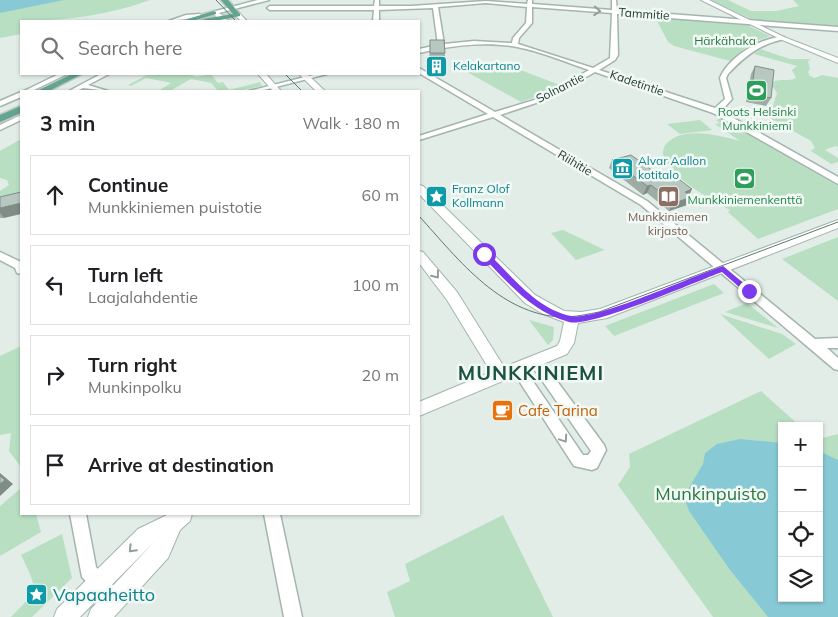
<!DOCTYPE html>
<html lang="en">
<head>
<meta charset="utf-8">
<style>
	body { margin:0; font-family:Mulish,sans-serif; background:#f6f6f6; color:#202124 }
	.controls { position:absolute; right:15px; bottom:15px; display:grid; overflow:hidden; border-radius:0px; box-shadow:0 1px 4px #0004 }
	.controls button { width:45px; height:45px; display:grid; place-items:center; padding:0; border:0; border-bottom:1px solid #e0e0e0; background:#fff; color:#202124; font:25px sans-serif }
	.stop { position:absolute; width:15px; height:15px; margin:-11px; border:4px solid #7c3aed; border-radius:50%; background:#fff }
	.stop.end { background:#7c3aed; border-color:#fff; box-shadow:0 1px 5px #0008 }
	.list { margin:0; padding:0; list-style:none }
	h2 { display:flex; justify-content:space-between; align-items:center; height:65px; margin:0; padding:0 20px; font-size:21px }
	h2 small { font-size:16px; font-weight:400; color:#757577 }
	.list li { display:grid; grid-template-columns:32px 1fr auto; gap:15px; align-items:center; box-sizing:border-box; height:80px; margin:0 10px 10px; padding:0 10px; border:1px solid #e0e0e0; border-radius:0px }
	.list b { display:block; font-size:19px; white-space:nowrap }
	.list p { margin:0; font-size:16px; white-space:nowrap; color:#757577 }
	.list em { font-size:16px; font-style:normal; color:#757577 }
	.icon { flex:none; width:28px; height:28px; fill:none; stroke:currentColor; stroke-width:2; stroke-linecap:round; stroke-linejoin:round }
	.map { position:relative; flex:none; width:838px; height:617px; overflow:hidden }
	.search { position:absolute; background:#fff; box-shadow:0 1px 4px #0004; left:20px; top:20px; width:400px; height:55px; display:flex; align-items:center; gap:12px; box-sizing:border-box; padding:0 18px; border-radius:0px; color:#757577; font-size:19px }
	.panel { position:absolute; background:#fff; box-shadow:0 1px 4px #0004; left:20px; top:90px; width:400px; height:425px; border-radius:0px }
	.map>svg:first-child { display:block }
</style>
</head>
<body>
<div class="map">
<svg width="838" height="617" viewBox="0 0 838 617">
	<rect width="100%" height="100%" fill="#e2ede7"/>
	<!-- green -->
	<g fill="#b9dfc3">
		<path d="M 5,0 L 150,0 C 110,15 64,21 21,21 L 21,34 L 0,38 L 0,1 Z"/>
		<polygon points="710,0 728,0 751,11 776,11 799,6 793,0 838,0 838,27 753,20"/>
		<polygon points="655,17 747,25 770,36 751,43 730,61 674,46 668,42"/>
		<path d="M 760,49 L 790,59 L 809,59 L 811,60 L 808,61 L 810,69 L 808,72 L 810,76 L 815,78 L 822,75 L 838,78 L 838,147 L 835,146 L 825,150 L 838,158 L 838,162 L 831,164 L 811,151 L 815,148 L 811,141 L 761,113 L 773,106 L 777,93 L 772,86 L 773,82 C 781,78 789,82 796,78 L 792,70 L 797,66 L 754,54 Z"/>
		<polygon points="467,65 515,68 560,85 541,95 521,102 458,67"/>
		<polygon points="149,74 188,74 197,77 211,74 218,83 223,82 229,90 260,82 262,86 239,91 218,91 211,83 191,79 170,91 158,91 171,83 146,78 131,86 128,85"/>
		<path d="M 722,118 L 838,186 L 838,209 L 758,239 L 730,214 L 728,212 L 730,210 C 713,202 670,176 664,158 C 662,153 663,148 666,144 C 683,125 720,136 740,141 L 715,124 L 720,123 L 716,120 Z"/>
		<polygon points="700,120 712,130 680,134 667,124"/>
		<polygon points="21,139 21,198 0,204 0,191 9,185 7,180 0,178 0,151"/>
		<polygon points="563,230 605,250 576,260 551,233"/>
		<polygon points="838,237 838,301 782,259"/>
		<polygon points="714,284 724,293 614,336 605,326"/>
		<polygon points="747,303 778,328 725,312"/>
		<polygon points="720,314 782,334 796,344 769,359"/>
		<polygon points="529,320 554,327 553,340 548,345"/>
		<polygon points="21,346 21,467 9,451 11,433 0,435 0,356"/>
		<polygon points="761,391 800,426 782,426 782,598 819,598 819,439 838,434 838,617 713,617 618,485 630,467 629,454"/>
		<polygon points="21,488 21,514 36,514 41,532 0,556 0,506"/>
		<polygon points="503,515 553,617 395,617 387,592 410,581 405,564"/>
		<path d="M 62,534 L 72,578 L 32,617 L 11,617 C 39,589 38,590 21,555 Z"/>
	</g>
	<!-- water -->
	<g fill="#87cad5">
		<polygon points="0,0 64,0 0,13"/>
		<polygon points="740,439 782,443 782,598 819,598 819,451 838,460 838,617 768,617 730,570 689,511 684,496 703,464 705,453 717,444"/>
	</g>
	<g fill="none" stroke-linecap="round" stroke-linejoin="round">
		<defs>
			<g id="minor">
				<path d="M 375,0 L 379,0 L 379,6 L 411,6 L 486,1 L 527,4 L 528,0 L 532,0 L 532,4 L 612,10 L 612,0 L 616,0 L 617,10 L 838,27 L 838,31 L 617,14 L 618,55 L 615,60 L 599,70 L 715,108 L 725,99 L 720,78 C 728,58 762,36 784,37 L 784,39 C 760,44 745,56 728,74 L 726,78 L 732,99 L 721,111 L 838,177 L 838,184 L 713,113 L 595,72 L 545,100 L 500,115 L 647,201 L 815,339 L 838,338 L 838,348 L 827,348 L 838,358 L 838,370 L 834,369 L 808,347 L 641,205 L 493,117 L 419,140 L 419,136 L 488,114 L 419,73 L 419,68 L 495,112 L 541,98 L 589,70 C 568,63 547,54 526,49 C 491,40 454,45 419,53 L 419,49 L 438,45 L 433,8 L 379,10 L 379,21 L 373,21 L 374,10 L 270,10 L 267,8 L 270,6 L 374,6 ZM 486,3 L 527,7 L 526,23 L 513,38 L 512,43 L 474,41 L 444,44 L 438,7 ZM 532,7 L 612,13 L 610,58 L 593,68 L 518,44 L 519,38 L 532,23 Z"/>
				<polygon points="200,14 202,17 169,21 186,15"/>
				<polygon points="59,74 67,74 32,91 24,91"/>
				<polygon points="101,74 109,74 88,85 108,91 83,88 77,91 69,91"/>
				<polygon points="317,74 327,74 260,91 249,91"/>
				<polygon points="21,92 21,97 0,106 0,101"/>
				<polygon points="21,115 21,120 0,130 0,125"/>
				<polygon points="0,252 21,262 21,274 17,273 15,268 0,260"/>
				<polygon points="536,357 540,358 604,445 606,450 597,468 592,470 574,466 514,373 512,369 514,365 518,364 522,365 583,455 588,455 591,451 532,366 530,362 532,358"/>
				<polygon points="70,514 86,514 96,567 121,594 124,600 121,606 115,609 109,606 82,577"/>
				<polygon points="264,514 280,514 302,617 284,617"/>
			</g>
			<g id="tertiary">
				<polygon points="701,0 709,0 784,37 838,58 838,63 780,39"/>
				<polygon points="213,11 217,11 228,21 221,21 213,13"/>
				<polygon points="236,14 240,14 247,21 241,21 235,15"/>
				<polygon points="258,74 266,74 281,91 273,91"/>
				<polygon points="299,74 307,74 325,91 316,91"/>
				<polygon points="419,185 423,186 535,295 564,311 581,312 600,309 838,220 838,228 607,318 578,323 574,343 567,354 419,416 419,402 491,372 447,300 419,263 419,251 423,252 457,292 504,367 557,346 560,341 564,322 543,314 525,303 419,194"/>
				<polygon points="169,514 192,514 190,521 180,530 168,558 114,617 88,617 91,609 155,541 80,617 54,617 57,609 138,529"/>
			</g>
			<polygon id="secondary" points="258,0 269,0 215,14 212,12"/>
			<g id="primary">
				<polygon points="221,0 228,0 240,14 240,16 215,21 201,21 204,19 233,14"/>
				<polygon points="214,11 216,12 216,14 192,21 181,21"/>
				<polygon points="72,74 82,74 49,91 37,91"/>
				<polygon points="21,106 21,113 0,122 0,115"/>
			</g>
		</defs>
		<!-- minor casing -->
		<use href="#minor" stroke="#a4b5ae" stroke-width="3"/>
		<!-- tertiary casing -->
		<use href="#tertiary" stroke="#a4b5ae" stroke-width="2"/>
		<!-- secondary casing -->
		<use href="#secondary" stroke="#9fb9af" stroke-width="3"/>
		<!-- primary casing -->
		<use href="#primary" stroke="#c1c9c7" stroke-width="3"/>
		<!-- minor -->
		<use href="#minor" fill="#fff" fill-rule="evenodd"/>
		<!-- tertiary -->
		<use href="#tertiary" fill="#fff" fill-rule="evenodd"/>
		<!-- secondary -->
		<use href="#secondary" fill="#fff" fill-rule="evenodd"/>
		<!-- primary -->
		<use href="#primary" fill="#64a592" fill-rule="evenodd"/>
		<!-- tram -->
		<g stroke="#5b7a71" stroke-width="1">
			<polyline points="216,0 236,21"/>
			<polyline points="285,74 302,91"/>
			<path d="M 419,216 C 459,260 503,319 569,317 C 579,316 589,314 599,312 L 838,222"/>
		</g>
	</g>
	<!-- wall -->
	<g fill="#9daca5">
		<polygon points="430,40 445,53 444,68 429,68"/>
		<polygon points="755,66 771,98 766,106 746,102 751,74"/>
		<polygon points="612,160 656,173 690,195 687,205 669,211 647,193 643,195 609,168"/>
		<polygon points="0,197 4,218 0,218"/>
	</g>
	<!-- shaded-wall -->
	<g fill="#808c86">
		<polygon points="651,185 647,193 643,195 647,186"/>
		<polygon points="692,189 688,198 685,192"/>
		<polygon points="692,197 687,205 669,211 674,203"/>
		<polygon points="21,203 21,214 4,218 0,213 0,208"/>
		<polygon points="0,473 13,484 0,496"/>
	</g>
	<!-- building -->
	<g fill="#b7c8c0" stroke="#808c86">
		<polygon points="430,40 444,40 445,53 430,53"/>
		<polygon points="755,66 774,70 771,98 751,94"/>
		<polygon points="631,155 656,173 663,171 675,180 680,180 692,189 685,192 692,197 674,203 651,185 647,186 612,160"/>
		<polygon points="21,192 21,203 0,208 0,197"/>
		<polygon points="0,476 5,480 0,484"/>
	</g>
	<!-- one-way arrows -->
	<defs><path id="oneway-chevron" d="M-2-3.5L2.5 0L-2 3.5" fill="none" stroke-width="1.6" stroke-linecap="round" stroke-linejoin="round" transform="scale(1.25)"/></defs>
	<g stroke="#909f9a">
		<use href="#oneway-chevron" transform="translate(597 11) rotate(4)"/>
		<use href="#oneway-chevron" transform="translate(436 275) rotate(52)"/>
		<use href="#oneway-chevron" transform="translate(564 439) rotate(56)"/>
		<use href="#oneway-chevron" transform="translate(132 549) rotate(134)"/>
	</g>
	<!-- route -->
	<path fill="#7c3aed" d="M 482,252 L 487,252 C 511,275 536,309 571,316 C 596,321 692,276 723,266 L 753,291 L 752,293 L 746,293 L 722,272 C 695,282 590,328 569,322 C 531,312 508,282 482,256 Z"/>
	<!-- icons -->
	<defs>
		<symbol id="building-square" viewBox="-11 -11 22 22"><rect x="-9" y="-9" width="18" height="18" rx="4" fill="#0f9aa8" stroke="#f2f9f5"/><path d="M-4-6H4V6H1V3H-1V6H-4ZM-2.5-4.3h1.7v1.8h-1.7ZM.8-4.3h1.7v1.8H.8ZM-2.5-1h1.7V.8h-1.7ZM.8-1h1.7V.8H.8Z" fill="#fff"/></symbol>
		<symbol id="stadium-square" viewBox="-11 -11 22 22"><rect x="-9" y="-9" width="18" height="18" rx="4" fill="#2e9e5b" stroke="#f2f9f5"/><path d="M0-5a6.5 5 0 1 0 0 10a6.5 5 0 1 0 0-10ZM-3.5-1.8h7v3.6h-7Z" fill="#fff"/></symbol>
		<symbol id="museum-square" viewBox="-11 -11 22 22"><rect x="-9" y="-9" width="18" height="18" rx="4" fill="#0f9aa8" stroke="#f2f9f5"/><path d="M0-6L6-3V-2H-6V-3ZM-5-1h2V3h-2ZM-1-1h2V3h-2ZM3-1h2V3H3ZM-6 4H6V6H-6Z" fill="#fff"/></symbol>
		<symbol id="sight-square" viewBox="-11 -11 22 22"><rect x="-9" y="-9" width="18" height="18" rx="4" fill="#0f9aa8" stroke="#f2f9f5"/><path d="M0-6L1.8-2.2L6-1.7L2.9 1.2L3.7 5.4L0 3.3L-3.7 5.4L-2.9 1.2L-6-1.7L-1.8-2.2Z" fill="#fff"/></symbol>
		<symbol id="library-square" viewBox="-11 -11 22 22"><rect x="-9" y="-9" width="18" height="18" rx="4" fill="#8d6e63" stroke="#f2f9f5"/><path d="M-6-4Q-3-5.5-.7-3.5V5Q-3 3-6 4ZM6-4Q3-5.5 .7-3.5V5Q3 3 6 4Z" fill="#fff"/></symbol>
		<symbol id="cafe-square" viewBox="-11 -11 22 22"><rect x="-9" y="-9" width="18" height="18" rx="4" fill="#e8710a" stroke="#f2f9f5"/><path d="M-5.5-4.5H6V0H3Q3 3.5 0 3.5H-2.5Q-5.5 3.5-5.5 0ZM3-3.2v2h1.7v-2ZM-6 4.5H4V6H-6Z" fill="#fff"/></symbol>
	</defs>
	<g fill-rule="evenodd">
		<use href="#building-square" x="424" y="54" width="25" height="25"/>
		<use href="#stadium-square" x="744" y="78" width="25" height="25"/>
		<use href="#museum-square" x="610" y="156" width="25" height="25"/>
		<use href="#stadium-square" x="732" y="166" width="25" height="25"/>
		<use href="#sight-square" x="424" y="184" width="25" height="25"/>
		<use href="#library-square" x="656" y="184" width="25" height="25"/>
		<use href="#cafe-square" x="490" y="398" width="25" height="25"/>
		<use href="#sight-square" x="24" y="582" width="25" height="25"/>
	</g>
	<g text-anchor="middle" stroke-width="5" stroke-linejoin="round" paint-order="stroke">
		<!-- far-street labels -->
		<g font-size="12" fill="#213f36" stroke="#f2f9f5">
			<text transform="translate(644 14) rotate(4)" y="4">Tammitie</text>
			<text transform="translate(637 83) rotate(19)" y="4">Kadetintie</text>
			<text transform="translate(560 88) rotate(-27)" y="4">Solnantie</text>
			<text transform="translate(575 163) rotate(31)" y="4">Riihitie</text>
		</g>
		<!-- far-park labels -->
		<g font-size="12" fill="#297845" stroke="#f2f9f5">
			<text x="725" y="45">Härkähaka</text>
		</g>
		<!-- far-culture labels -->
		<g font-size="12" fill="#0d838f" stroke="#f2f9f5" text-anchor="start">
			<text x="453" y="70">Kelakartano</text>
			<text x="638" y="165">Alvar Aallon<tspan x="638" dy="14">kotitalo</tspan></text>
			<text x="452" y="193">Franz Olof<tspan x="452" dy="14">Kollmann</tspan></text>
		</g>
		<!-- far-leisure labels -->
		<g font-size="12" fill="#27864d" stroke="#f2f9f5">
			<text x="757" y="116">Roots Helsinki<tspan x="757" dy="14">Munkkiniemi</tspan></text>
			<text x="745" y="204">Munkkiniemenkenttä</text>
		</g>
		<!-- far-education labels -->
		<g font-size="12" fill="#785e54" stroke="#f2f9f5">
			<text x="668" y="221">Munkkiniemen<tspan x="668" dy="14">kirjasto</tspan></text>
		</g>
		<!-- food labels -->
		<g font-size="15" fill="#c56008" stroke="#f2f9f5" text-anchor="start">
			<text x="518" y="416">Cafe Tarina</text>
		</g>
		<!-- near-park labels -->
		<g font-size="18" fill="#297845" stroke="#f2f9f5">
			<text x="711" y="500">Munkinpuisto</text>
		</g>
		<!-- near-culture labels -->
		<g font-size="18" fill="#0d838f" stroke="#f2f9f5" text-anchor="start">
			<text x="53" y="601">Vapaaheitto</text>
		</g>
		<!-- district labels -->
		<g font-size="20" font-weight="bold" letter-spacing="1" fill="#1b5243" stroke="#f2f9f5">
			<text x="531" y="380">MUNKKINIEMI</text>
		</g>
	</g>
</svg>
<div class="controls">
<button>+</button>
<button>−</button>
<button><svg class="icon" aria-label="locate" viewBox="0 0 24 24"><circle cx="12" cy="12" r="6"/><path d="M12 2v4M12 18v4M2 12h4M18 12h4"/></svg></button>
<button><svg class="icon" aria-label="layers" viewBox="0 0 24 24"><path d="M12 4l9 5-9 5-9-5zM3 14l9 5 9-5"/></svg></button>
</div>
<div class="stop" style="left:484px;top:254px"></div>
<div class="stop end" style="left:749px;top:291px"></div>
<div class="search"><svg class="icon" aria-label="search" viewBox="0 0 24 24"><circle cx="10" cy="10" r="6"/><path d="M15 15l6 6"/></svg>Search here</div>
<section class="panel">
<h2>3 min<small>Walk · 180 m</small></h2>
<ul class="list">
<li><svg class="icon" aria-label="ahead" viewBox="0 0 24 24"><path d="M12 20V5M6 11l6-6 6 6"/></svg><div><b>Continue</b><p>Munkkiniemen puistotie</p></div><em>60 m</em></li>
<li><svg class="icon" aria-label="left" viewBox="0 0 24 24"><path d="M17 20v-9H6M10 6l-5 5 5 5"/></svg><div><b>Turn left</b><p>Laajalahdentie</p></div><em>100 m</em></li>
<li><svg class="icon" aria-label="right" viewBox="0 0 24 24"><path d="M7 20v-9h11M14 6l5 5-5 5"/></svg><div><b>Turn right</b><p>Munkinpolku</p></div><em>20 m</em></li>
<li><svg class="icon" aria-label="arrive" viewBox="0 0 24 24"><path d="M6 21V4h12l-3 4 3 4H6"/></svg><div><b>Arrive at destination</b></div></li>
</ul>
</section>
</div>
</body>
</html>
